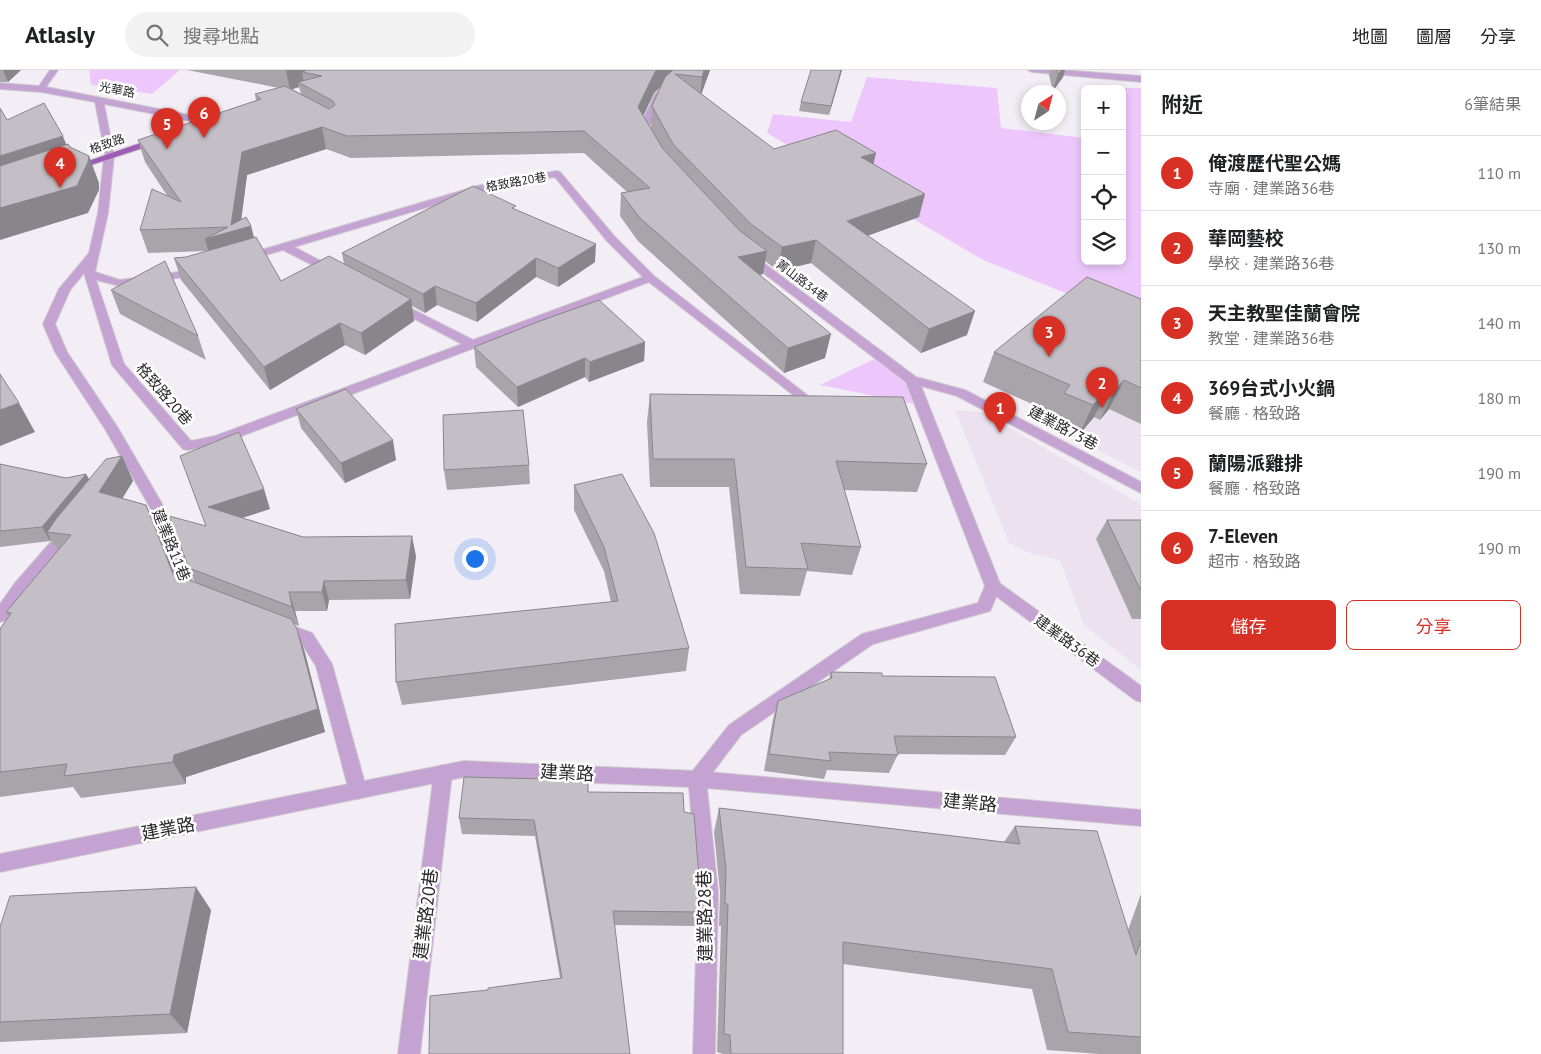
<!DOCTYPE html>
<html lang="zh-TW">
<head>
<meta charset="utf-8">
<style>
	body { margin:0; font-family:"PT Sans","Noto Sans TC",sans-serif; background:#f2f2f2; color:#202124 }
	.controls { position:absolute; right:15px; top:15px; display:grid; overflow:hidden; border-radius:8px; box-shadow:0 2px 8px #0003 }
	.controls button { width:45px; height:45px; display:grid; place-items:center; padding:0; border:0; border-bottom:1px solid #e0e0e0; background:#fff; color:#202124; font:25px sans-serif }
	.compass { position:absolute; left:1021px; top:15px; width:45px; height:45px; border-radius:50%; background:#fff; box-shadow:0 2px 8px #0003; rotate:36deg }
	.you { position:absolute; left:474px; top:488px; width:18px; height:18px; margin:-12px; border:4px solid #fff; border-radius:50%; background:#1a73e8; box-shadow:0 0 0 8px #1a73e833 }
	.badge { display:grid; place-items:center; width:32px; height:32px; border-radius:50%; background:#d93025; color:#fff; font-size:16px; font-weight:700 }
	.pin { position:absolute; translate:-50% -41px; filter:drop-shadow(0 1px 2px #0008) }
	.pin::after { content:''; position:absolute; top:26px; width:18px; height:15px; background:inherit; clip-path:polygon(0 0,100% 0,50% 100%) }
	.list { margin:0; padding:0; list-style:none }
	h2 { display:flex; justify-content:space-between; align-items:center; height:65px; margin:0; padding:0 20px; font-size:21px }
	h2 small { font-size:16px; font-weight:400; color:#757577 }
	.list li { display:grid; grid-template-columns:32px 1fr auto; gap:15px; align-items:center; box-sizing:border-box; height:75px; padding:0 20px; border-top:1px solid #e0e0e0 }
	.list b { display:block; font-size:19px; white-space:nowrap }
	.list p { margin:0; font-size:16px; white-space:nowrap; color:#757577 }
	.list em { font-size:16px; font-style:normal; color:#757577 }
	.actions { display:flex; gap:10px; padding:15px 20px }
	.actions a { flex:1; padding:11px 0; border:1px solid #d93025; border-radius:8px; text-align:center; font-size:18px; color:#d93025 }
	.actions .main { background:#d93025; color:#fff }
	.icon { flex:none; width:28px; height:28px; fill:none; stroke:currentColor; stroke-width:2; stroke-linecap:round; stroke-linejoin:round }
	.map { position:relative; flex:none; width:1141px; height:984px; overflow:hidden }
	header { display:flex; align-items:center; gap:30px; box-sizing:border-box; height:70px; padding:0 25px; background:#fff; border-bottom:1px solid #e0e0e0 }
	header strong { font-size:24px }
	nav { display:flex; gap:28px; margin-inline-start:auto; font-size:18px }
	.search { width:350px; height:45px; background:#f2f2f2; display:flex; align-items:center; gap:12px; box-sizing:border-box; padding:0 18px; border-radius:28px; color:#757577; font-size:19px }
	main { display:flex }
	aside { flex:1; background:#fff }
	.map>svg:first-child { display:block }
</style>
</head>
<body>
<header>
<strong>Atlasly</strong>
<div class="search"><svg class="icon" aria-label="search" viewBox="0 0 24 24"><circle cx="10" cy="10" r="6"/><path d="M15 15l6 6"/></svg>搜尋地點</div>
<nav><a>地圖</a><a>圖層</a><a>分享</a></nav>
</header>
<main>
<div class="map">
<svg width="1141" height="984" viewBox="0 0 1141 984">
	<rect width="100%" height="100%" fill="#f3eef5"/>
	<!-- built -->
	<g fill="#ebe1ef">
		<polygon points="1141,254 1141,402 1047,354"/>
		<polygon points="955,340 982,342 1141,434 1141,600 1084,555 1060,490 1032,484 1009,473"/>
	</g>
	<!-- green -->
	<g fill="#edc7fc">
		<polygon points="89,0 180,0 152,24 91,15"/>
		<polygon points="867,7 997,18 1001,58 1085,68 1085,191 1122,191 1122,19 1117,18 1141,18 1141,237 1128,248 983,190 767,63 773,44 851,52"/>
		<polygon points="874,289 906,311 914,334 820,315"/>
	</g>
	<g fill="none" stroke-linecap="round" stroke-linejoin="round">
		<defs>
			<g id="service">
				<polygon points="682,0 691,0 662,27 649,58 654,69 652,71 646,71 639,58 655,24"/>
				<path d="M 109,83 L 114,86 L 108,143 L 95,202 L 120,210 L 199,199 L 205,202 L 199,205 L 120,216 L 96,210 L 124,294 L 191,371 L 215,366 L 462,274 L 392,237 L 390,235 L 392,233 L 400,233 L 473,270 L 643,207 L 607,171 L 555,107 L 495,117 L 294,177 L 338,200 L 340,202 L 338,204 L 330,204 L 283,180 L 245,191 L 240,188 L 241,186 L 491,112 L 557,101 L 560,102 L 615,167 L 654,206 L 807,325 L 805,328 L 797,328 L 649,212 L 223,373 L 188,380 L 183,379 L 112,295 L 84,203 L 70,220 L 55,254 L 67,282 L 118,358 L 165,439 L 196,519 L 200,521 L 203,525 L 200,529 C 193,531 186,530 182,523 L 151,439 L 105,359 L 55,282 L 43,254 L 59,219 L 89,183 L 98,143 L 104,86 Z"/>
				<polygon points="749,184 753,185 916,307 965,320 1141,412 1141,423 957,326 921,316 1001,516 990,541 873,574 741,665 703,715 697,717 691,715 688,709 691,703 729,655 862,564 978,533 985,516 906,312 745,189 744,187"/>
				<polygon points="68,457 73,458 75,462 73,466 25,521 6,550 0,552 0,534 15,513 63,458"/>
				<polygon points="282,552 312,563 332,594 367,721 364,727 358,729 352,727 349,721 316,596 300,571 276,562 274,558 276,554"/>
				<polygon points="443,695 449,697 452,703 420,984 398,984 434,703 437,697"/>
			</g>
			<g id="minor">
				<polygon points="50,0 58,0 46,17 210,49 214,52 210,55 104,34 114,86 109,89 106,88 95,32 41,22 0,19 0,13 39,16"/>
				<polygon points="993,510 998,512 1141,616 1141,632 1135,630 988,520 985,516 988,512"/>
				<polygon points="464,691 697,701 1141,740 1141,756 707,718 718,822 715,984 693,984 698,822 689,717 464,707 0,802 0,784"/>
			</g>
			<polygon id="tertiary" points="1028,0 1062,0 1141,6 1141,12 1032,2"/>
			<polygon id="primary" points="158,67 163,70 161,72 76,100 73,101 68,98"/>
		</defs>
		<!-- service casing -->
		<use href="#service" stroke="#cfcad0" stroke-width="2"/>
		<!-- minor casing -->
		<use href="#minor" stroke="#cfcad0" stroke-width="2"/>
		<!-- tertiary casing -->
		<use href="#tertiary" stroke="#cfcad0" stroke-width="2"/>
		<!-- primary casing -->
		<use href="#primary" stroke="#cfcad0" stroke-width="2"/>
		<!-- service -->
		<use href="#service" fill="#c4a2d2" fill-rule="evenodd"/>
		<!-- minor -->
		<use href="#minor" fill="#c4a2d2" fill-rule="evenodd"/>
		<!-- tertiary -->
		<use href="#tertiary" fill="#c4a2d2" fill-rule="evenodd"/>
		<!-- primary -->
		<use href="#primary" fill="#9d5db5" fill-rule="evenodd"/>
	</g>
	<!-- wall -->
	<g fill="#a9a4aa" fill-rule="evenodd">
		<polygon points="0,0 21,0 8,12 0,12"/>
		<path d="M 187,0 L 710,0 L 701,24 L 774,79 L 873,94 L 919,147 L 867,166 L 967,265 L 921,283 L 811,193 L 778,201 L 765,191 L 763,204 L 760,205 L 825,288 L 784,303 L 638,171 L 620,146 L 621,123 L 627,122 L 584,83 L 351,88 L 326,79 L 247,105 L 241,150 L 251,156 L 254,168 L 281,211 L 344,194 L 342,183 L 517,140 L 595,192 L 558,217 L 536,207 L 477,252 L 437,235 L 425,243 L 412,236 L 414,251 L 365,285 L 345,275 L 270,320 L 181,210 L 174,188 L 186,187 L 207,181 L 148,183 L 140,160 L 168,127 L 145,92 L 138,70 L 256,31 L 255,24 L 279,18 ZM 661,16 L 652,36 L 651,58 L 643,46 L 654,23 ZM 299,17 L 301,24 L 292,19 Z"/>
		<polygon points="811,0 842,0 829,45 799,41 801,32"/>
		<polygon points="1050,0 1065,0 1063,7 1053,21 1049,5"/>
		<polygon points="111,220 198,266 206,290 120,244"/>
		<polygon points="1141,229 1141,354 1109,339 1100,350 1094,347 1079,365 1050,352 1054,344 983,312 994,282"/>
		<polygon points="645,272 644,291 589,312 585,307 518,337 476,297 474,277"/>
		<polygon points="650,324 927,394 917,422 844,420 861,477 852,505 807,501 800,526 740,524 729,417 650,417 647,352"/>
		<polygon points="296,339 396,390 345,413 301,358"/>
		<polygon points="122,386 133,411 122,428 146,435 157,460 175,505 195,513 189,498 206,456 270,439 242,448 303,467 416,486 410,529 329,530 327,541 295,541 299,556 294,554 305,583 325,662 186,707 186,714 81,728 73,717 0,727 0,559 9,546 6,542 58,481 51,470 50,471 0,477 0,394 66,408 86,404 89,409"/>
		<polygon points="529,395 530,414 447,420 444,400"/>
		<polygon points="574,415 689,578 686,601 402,635 396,612 611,532 604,501 574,440"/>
		<polygon points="1107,450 1141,450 1141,549 1132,549 1096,469"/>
		<polygon points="831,602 882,606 1016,667 1005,685 898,684 889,703 827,700 824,709 764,701 773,649 778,631 829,609"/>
		<polygon points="588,722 684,742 698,842 695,856 614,855 630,984 488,920 560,908 535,766 462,764 459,748"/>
		<polygon points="719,738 1004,772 1015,756 1128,860 1141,824 1141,984 1099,984 1047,980 1032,919 843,894 843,984 723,984 717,982 721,856 719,856 720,822 714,762"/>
		<polygon points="211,840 187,963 0,972 0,857"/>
	</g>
	<!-- shaded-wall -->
	<g fill="#89868b">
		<polygon points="3,0 21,0 8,12"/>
		<polygon points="286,0 349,0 322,6 302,2 304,15 298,12 299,17 290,20"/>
		<polygon points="657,0 679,0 654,23 637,59 638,37 655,2"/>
		<polygon points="704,0 710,0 700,28 702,7"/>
		<polygon points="841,0 842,0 829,45 831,36"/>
		<polygon points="1062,0 1065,0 1063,7 1053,21 1058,4"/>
		<polygon points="322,57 326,79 247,105 240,159 251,156 257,180 212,193 205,169 231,155 242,82"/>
		<polygon points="63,66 73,92 0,117 0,86"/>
		<polygon points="876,83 871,105 861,87"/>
		<polygon points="89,86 99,113 99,120 88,143 0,170 0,138"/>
		<polygon points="925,124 919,147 842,175 847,151"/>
		<polygon points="816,170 811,193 778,201 782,177"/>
		<polygon points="596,174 595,192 558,217 558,198"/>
		<polygon points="767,181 763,204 735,211 738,187"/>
		<polygon points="536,188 536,207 477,252 476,233"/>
		<polygon points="435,216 437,235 425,243 423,224"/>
		<polygon points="411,229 414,251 365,285 361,263"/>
		<polygon points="975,241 967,265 921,283 929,259"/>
		<polygon points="340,253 345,275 270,320 264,297"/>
		<polygon points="831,264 825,288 784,303 788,278"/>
		<polygon points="645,272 644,291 589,312 590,292"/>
		<polygon points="585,288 585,307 518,337 517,317"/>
		<polygon points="1124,310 1109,339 1100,350 1115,320"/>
		<polygon points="1109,318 1094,347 1079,365 1093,335"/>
		<polygon points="19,333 35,362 0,376 0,340"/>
		<polygon points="393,370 396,390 345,413 341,393"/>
		<polygon points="122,386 133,411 111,447 99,422"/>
		<polygon points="86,404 94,419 47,462 51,470 50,471 42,457"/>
		<polygon points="264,419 270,439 216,456 208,437"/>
		<polygon points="146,435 157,460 184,529 173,504"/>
		<polygon points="412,466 416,486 410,529 406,510"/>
		<polygon points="324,511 329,530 327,541 322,522"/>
		<polygon points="289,522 295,541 299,556 292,537"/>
		<polygon points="297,559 305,583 325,662 186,707 186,714 173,692 174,685"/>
		<polygon points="196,817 211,840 187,963 170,944"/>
	</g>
	<!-- building -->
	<g fill="#c4bfc6" stroke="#89868b">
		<polygon points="307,0 657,0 655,2 638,37 663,79 740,161 767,181 738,187 831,264 788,278 640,148 621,123 650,118 584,61 347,66 322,57 242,82 231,155 246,147 251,156 205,169 228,157 140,160 152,119 181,132 138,70 261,29 255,24 285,16 329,39 335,35 333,31 298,12 322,6 302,2"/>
		<polygon points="673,0 704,0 702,7 675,4 774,79 836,60 876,83 861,87 925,124 847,151 975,241 929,259 816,170 782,177 751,154 673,74 652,36 665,7"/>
		<polygon points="811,0 841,0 831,36 801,32"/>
		<polygon points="1057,0 1062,0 1058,4"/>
		<polygon points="44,33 63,66 0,86 0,38 7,50"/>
		<polygon points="68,74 70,77 89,86 88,92 77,116 0,138 0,96"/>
		<polygon points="473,116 516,136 512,138 596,174 558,198 536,188 476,233 435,216 423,224 342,183"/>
		<polygon points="256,167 281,211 329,186 411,229 361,263 340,253 264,297 174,188 186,187"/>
		<polygon points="165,191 198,266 111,220"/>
		<polygon points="1087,207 1141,229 1141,318 1124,310 1115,320 1109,318 1093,335 1064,323 1070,315 994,282"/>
		<polygon points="599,230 645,272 590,292 585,288 517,317 474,277 540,251"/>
		<polygon points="0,304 19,333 0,340"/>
		<polygon points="346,319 393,370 341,393 296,339"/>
		<polygon points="650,324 903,327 927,394 836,391 861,477 801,473 808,499 746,497 734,389 653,389"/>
		<polygon points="523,340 529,395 444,400 443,345"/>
		<polygon points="239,362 264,419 208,437 303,467 412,466 406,510 324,511 322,522 289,522 292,537 189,498 169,446 206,456 180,386"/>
		<polygon points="122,386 99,422 146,435 173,504 291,549 297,559 318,639 174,685 173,692 64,706 67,694 0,702 0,559 11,543 6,542 71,465 47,462 56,449 106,389"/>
		<polygon points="0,394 66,408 86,404 42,457 0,461"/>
		<polygon points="622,404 654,463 689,578 396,612 395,554 618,531 604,477 574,415"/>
		<polygon points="1107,450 1141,450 1141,521"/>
		<polygon points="831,602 882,603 882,606 995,607 1016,667 894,666 898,685 829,682 831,691 769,684 778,631 832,608"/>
		<polygon points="464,707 588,710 588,722 683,723 684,742 694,744 699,807 698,842 613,841 630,984 429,984 430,926 488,920 488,918 562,908 534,750 459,748"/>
		<polygon points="719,738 1020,774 1015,756 1097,761 1136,885 1141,870 1141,967 1068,962 1052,899 843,872 843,984 731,984 730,965 724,964 728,834 725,834 726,799"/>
		<polygon points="196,817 170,944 0,952 0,857 10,826"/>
	</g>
	<g text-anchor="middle" stroke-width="5" stroke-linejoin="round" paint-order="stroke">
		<!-- far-street labels -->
		<g font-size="12" fill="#2a282a" stroke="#fff">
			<text transform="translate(117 20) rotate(11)" y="4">光華路</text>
			<text transform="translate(107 74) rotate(-19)" y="4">格致路</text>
			<text transform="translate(516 112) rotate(-10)" y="4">格致路20巷</text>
			<text transform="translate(802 211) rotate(37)" y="4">菁山路34巷</text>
		</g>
		<!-- street labels -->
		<g font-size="15" fill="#2a282a" stroke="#fff">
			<text transform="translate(164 324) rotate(49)" y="5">格致路20巷</text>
			<text transform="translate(1063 358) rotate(28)" y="5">建業路73巷</text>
			<text transform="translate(171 475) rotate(68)" y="5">建業路11巷</text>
			<text transform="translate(1067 571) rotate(36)" y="5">建業路36巷</text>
		</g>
		<!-- near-street labels -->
		<g font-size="18" fill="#2a282a" stroke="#fff">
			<text transform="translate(567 703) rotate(3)" y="6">建業路</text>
			<text transform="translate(970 733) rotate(5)" y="6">建業路</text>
			<text transform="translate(168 759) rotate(-11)" y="6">建業路</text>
			<text transform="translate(426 844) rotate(-83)" y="6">建業路20巷</text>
			<text transform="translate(705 846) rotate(-91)" y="6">建業路28巷</text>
		</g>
	</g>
</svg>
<div class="controls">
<button>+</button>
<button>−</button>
<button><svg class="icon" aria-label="locate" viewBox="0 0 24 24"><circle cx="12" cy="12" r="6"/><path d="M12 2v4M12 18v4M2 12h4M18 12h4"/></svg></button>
<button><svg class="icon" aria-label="layers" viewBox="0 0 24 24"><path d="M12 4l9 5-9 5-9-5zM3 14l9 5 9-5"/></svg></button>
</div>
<svg class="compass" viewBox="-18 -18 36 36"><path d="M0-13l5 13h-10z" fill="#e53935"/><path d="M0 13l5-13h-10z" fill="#757577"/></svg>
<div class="you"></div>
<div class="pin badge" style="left:1000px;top:363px">1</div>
<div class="pin badge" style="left:1102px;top:338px">2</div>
<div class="pin badge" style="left:1049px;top:287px">3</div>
<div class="pin badge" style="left:60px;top:118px">4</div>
<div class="pin badge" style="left:167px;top:79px">5</div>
<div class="pin badge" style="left:204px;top:68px">6</div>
</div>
<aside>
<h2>附近<small>6筆結果</small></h2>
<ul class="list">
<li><span class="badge">1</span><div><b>俺渡歷代聖公媽</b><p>寺廟 · 建業路36巷</p></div><em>110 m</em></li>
<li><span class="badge">2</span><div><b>華岡藝校</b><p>學校 · 建業路36巷</p></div><em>130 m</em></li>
<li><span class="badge">3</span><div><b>天主教聖佳蘭會院</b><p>教堂 · 建業路36巷</p></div><em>140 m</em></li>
<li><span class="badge">4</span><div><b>369台式小火鍋</b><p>餐廳 · 格致路</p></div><em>180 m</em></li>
<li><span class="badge">5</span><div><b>蘭陽派雞排</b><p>餐廳 · 格致路</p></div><em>190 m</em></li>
<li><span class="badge">6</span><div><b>7-Eleven</b><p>超市 · 格致路</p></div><em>190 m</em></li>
</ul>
<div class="actions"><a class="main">儲存</a><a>分享</a></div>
</aside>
</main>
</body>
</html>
